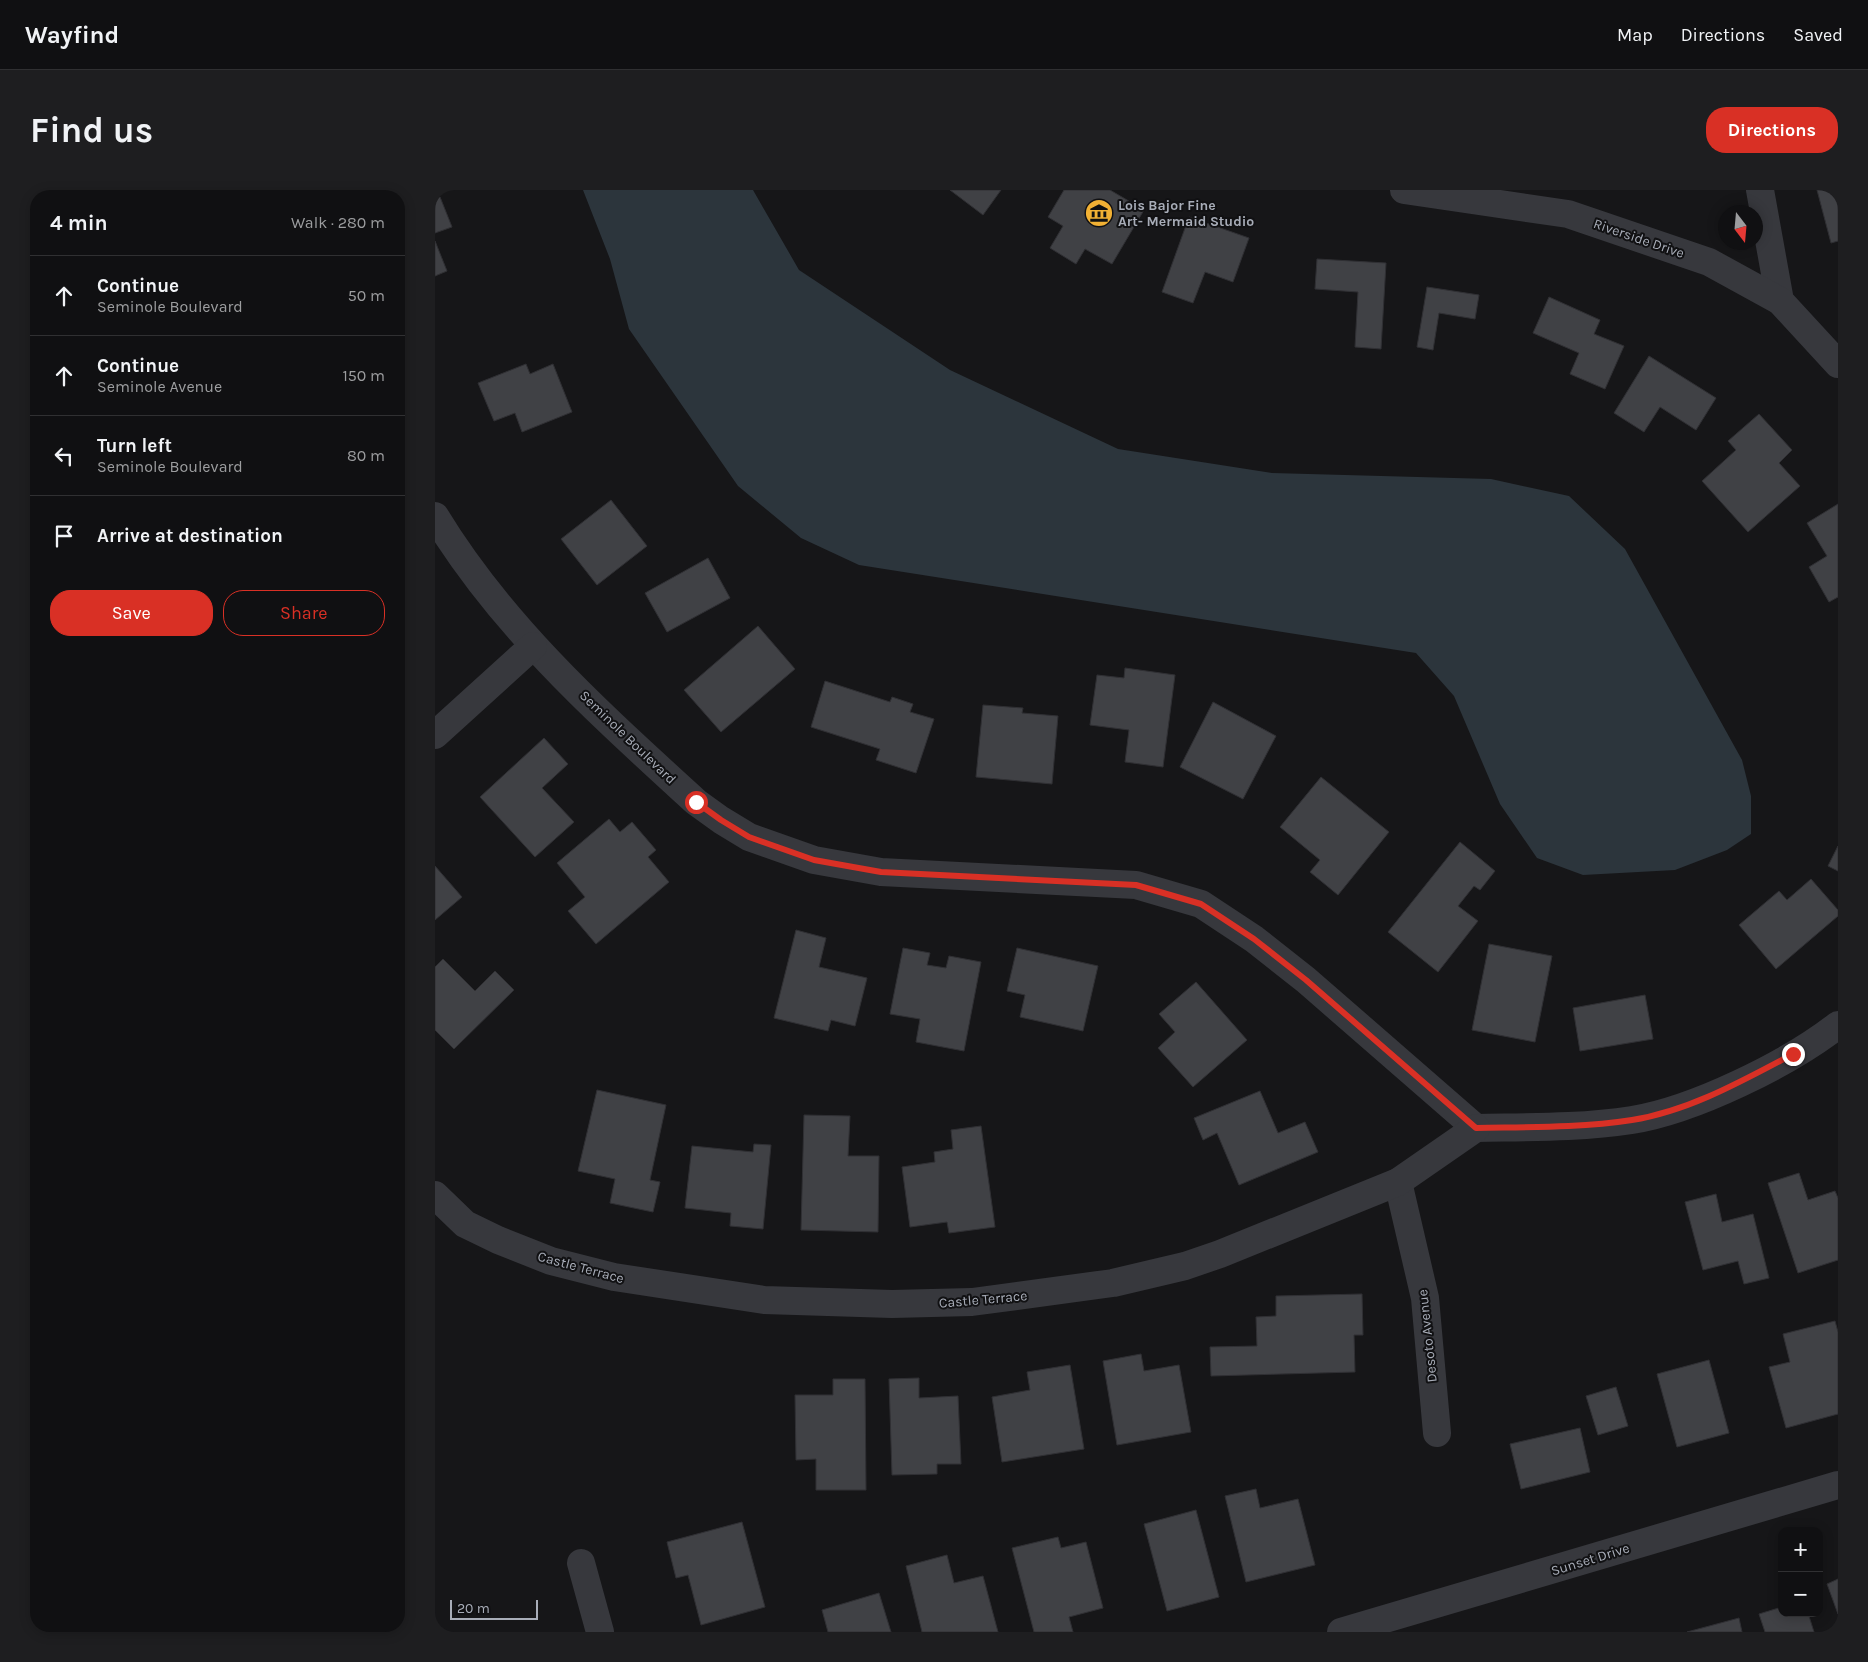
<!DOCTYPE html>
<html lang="en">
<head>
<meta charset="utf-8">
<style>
	body { margin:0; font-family:Karla,sans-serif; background:#1e1e20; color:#f1f3f6 }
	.controls { position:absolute; right:15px; bottom:15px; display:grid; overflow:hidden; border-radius:10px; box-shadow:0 2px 12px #0003 }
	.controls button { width:45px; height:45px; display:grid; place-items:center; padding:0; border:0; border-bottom:1px solid #303032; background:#101012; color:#f1f3f6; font:25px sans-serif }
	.compass { position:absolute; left:1283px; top:15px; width:45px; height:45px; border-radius:50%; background:#101012; box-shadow:0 2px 12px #0003; rotate:164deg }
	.scale { position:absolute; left:15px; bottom:12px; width:88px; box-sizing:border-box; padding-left:5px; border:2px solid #a8adb8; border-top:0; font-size:14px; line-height:18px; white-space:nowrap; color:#a8adb8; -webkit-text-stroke:4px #111113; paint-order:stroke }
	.stop { position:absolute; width:15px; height:15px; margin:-11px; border:4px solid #d93025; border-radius:50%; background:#fff }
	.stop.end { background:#d93025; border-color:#fff; box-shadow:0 1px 5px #0008 }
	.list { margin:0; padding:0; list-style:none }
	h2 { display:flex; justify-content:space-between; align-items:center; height:65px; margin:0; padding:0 20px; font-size:21px }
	h2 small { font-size:16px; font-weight:400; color:#9c9d9f }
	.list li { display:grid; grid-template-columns:32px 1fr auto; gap:15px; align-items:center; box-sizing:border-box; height:80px; padding:0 20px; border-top:1px solid #303032 }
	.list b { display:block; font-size:19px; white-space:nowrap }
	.list p { margin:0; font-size:16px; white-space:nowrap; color:#9c9d9f }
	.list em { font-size:16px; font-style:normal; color:#9c9d9f }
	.actions { display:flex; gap:10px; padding:15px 20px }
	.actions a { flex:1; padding:11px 0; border:1px solid #d93025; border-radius:20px; text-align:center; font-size:18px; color:#d93025 }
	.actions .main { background:#d93025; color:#fff }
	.icon { flex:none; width:28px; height:28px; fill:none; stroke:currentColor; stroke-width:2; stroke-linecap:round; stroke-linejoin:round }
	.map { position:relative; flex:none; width:1403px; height:1442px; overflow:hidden; border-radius:20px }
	header { display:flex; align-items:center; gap:30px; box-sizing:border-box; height:70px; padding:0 25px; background:#101012; border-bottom:1px solid #303032 }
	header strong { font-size:24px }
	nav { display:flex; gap:28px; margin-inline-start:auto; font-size:18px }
	.intro { display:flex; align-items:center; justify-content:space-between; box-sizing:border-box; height:120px; padding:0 30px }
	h1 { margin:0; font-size:35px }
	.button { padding:12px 22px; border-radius:20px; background:#d93025; color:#fff; font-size:18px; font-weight:700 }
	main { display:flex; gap:30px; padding:0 30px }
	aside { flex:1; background:#101012; border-radius:20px; box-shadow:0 2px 12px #0003 }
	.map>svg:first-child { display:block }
</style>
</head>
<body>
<header>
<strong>Wayfind</strong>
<nav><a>Map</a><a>Directions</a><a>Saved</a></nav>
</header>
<div class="intro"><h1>Find us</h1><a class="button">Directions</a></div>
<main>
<aside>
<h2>4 min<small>Walk · 280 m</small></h2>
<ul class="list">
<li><svg class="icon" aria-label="ahead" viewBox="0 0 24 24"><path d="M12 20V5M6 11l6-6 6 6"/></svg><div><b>Continue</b><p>Seminole Boulevard</p></div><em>50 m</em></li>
<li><svg class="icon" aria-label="ahead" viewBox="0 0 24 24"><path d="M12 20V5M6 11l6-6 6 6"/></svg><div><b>Continue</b><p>Seminole Avenue</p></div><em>150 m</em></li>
<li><svg class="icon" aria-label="left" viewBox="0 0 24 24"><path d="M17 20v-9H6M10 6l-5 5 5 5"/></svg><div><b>Turn left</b><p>Seminole Boulevard</p></div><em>80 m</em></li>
<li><svg class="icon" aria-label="arrive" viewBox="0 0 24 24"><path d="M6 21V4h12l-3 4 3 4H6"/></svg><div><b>Arrive at destination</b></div></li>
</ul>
<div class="actions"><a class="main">Save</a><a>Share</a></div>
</aside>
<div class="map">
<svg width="1403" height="1442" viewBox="0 0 1403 1442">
	<rect width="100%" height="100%" fill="#161618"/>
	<!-- water -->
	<polygon fill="#2c353c" points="148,0 318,0 364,80 515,180 683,259 837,283 1056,289 1134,306 1190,359 1307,570 1316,606 1316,644 1292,660 1240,680 1148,685 1102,668 1065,614 1019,506 981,463 424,375 366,348 303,296 194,139 175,69"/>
	<!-- building -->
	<g fill="#404145" stroke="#303034">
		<polygon points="515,0 566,0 548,25"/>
		<polygon points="629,0 675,0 709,20 677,74 650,59 641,74 615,58 628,36 613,27"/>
		<polygon points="1382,0 1403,0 1403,51 1396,53"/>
		<polygon points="5,7 17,37 0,43 0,8"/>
		<polygon points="754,27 814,48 798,92 770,82 758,113 727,102"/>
		<polygon points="0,51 12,81 0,86"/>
		<polygon points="882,69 951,73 946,159 920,157 923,102 880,99"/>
		<polygon points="992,97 1044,105 1040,129 1004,123 998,160 982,157"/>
		<polygon points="1114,107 1165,130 1159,144 1189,156 1170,199 1135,184 1144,163 1098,143"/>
		<polygon points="1214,166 1281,208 1261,240 1225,217 1209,242 1179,223"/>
		<polygon points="91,174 95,184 118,174 137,222 87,242 80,223 59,231 43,193"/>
		<polygon points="1324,224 1357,260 1344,273 1365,296 1313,342 1267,291 1301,260 1293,251"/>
		<polygon points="176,310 212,356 162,395 126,349"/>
		<polygon points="1403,314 1403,407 1394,412 1374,377 1392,366 1372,333"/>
		<polygon points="273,368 295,408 232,442 210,403"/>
		<polygon points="323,436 360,479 286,542 249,500"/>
		<polygon points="690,478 740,485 728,577 690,572 694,540 655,535 662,485 689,488"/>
		<polygon points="390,491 455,512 457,507 478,514 475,522 499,529 481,583 441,570 445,559 376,537"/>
		<polygon points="778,512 841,546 808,609 745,577"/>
		<polygon points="548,515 588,518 587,523 623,526 617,594 541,587"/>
		<polygon points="109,548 133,574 107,598 139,632 100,667 45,607"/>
		<polygon points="886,587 954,642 903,705 875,682 885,670 845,637"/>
		<polygon points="174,629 185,642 197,632 221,660 213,667 234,692 161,754 133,721 150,707 122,673"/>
		<polygon points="1025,652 1060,681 1045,700 1039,696 1023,716 1043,731 1003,782 953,742"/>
		<polygon points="1403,656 1403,681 1393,676"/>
		<polygon points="0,676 27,707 0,730"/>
		<polygon points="1376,689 1403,720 1403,726 1341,779 1304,735 1344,701 1352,710"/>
		<polygon points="361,740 391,748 384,777 432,788 420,836 396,830 393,841 339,828"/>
		<polygon points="1054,754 1117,766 1100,852 1037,840"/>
		<polygon points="468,758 495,763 492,775 511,778 514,766 546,772 529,861 481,852 485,829 455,824"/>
		<polygon points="582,758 663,776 648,841 585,827 590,805 572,801"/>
		<polygon points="8,769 40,801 60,781 79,800 19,859 0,840 0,777"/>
		<polygon points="761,792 812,850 758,897 723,858 740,842 724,824"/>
		<polygon points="1210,805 1218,849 1145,861 1138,818"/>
		<polygon points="162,900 231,915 215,990 225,992 218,1022 175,1013 180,989 143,981"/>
		<polygon points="825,901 843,943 870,932 883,962 804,995 782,943 768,950 759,928"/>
		<polygon points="369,925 415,926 413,966 444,966 443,1042 366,1040"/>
		<polygon points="546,936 560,1037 514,1043 512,1032 475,1037 467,977 500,972 499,962 518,959 516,940"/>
		<polygon points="319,954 336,955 328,1039 295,1036 296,1023 250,1018 257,956 318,962"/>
		<polygon points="1364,983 1373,1010 1400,1001 1403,1008 1403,1070 1363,1083 1333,993"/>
		<polygon points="1281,1004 1287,1032 1318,1024 1334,1088 1309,1094 1303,1071 1268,1080 1250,1012"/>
		<polygon points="927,1104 928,1145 919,1145 920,1182 776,1186 775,1157 822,1156 821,1127 841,1126 841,1106"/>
		<polygon points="1400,1131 1403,1142 1403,1224 1351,1238 1334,1177 1355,1172 1348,1144"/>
		<polygon points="706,1164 709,1181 744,1175 756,1242 682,1255 668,1171"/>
		<polygon points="1274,1170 1294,1243 1242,1257 1222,1184"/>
		<polygon points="635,1175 649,1259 567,1272 557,1207 595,1200 592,1182"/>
		<polygon points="484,1188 484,1208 523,1206 526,1274 502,1274 502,1284 457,1285 454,1189"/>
		<polygon points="398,1189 430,1189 431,1300 381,1300 381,1269 361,1270 360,1205 398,1205"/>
		<polygon points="1181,1197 1193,1236 1163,1245 1151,1206"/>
		<polygon points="1145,1238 1155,1282 1086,1299 1075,1254"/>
		<polygon points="821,1299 825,1318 863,1309 880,1375 811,1392 790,1306"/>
		<polygon points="761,1320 784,1407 732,1421 709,1334"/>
		<polygon points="307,1332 330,1417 266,1435 253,1385 241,1388 232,1352"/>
		<polygon points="623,1347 626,1358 651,1352 668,1418 634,1427 638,1442 599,1442 577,1358"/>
		<polygon points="512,1365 519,1393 548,1386 563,1442 487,1442 471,1376"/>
		<polygon points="1403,1389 1403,1424 1392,1394"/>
		<polygon points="444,1403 456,1442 393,1442 387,1420"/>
		<polygon points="1347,1417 1347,1423 1373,1423 1379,1442 1330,1442 1324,1424"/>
		<polygon points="1304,1428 1307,1442 1252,1442"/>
	</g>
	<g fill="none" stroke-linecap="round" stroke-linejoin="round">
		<!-- minor -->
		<g stroke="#37383d" stroke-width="28">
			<polyline points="1325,0 1345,111"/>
			<path d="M 0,326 C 68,438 165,524 261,612 L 286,630 L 314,647 L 379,670 L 446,682 L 701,695 L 766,714 L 819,749 L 871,790 L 1041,938"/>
			<polyline points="0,545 98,456"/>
			<path d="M 1041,938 C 1092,937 1146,938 1197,930 C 1259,920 1353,874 1403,835"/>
			<polyline points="963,992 990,1108 1002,1243"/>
			<polyline points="0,1005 30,1034 63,1050 116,1071 179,1087 329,1110 457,1114 537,1112 678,1093 750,1076 785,1064 963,992 1041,938"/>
			<polyline points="146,1373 165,1442"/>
			<polyline points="906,1442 1403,1295"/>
		</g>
		<!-- tertiary -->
		<polyline stroke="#37383d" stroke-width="28" points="969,0 1133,24 1274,72 1345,111 1403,174"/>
	</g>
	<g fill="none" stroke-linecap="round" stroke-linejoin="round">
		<!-- route -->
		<path stroke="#d93025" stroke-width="6" d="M 261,612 L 286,630 L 314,647 L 379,670 L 446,682 L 701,695 L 766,714 L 819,749 L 871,790 L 1041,938 C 1092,937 1146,938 1197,930 C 1254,921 1307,891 1358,864"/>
	</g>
	<!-- icons -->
	<defs>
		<symbol id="museum-disc" viewBox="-11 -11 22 22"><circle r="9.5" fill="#f2b134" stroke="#111113"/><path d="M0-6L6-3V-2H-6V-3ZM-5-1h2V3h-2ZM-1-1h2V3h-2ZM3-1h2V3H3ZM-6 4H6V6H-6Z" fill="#111"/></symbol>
	</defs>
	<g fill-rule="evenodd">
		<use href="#museum-disc" x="648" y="7" width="32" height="32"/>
	</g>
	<g text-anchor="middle" stroke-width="4" stroke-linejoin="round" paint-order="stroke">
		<!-- poi labels -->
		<g font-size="14" font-weight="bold" fill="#a8adb8" stroke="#111113" text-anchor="start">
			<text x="683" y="20">Lois Bajor Fine<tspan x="683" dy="16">Art- Mermaid Studio</tspan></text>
		</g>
		<!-- street labels -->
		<g font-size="14" fill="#a8adb8" stroke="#111113">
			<text transform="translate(1204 48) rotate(19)" y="5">Riverside Drive</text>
			<text transform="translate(193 547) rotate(44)" y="5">Seminole Boulevard</text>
			<text transform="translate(146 1077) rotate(15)" y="5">Castle Terrace</text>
			<text transform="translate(548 1109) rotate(-5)" y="5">Castle Terrace</text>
			<text transform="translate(992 1146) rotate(-96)" y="5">Desoto Avenue</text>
			<text transform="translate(1155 1369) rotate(-17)" y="5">Sunset Drive</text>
		</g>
	</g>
</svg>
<div class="controls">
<button>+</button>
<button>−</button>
</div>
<svg class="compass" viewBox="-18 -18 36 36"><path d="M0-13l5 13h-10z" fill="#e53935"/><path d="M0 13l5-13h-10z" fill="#9c9d9f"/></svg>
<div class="scale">20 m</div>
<div class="stop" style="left:261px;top:612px"></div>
<div class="stop end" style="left:1358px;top:864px"></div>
</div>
</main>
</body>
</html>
